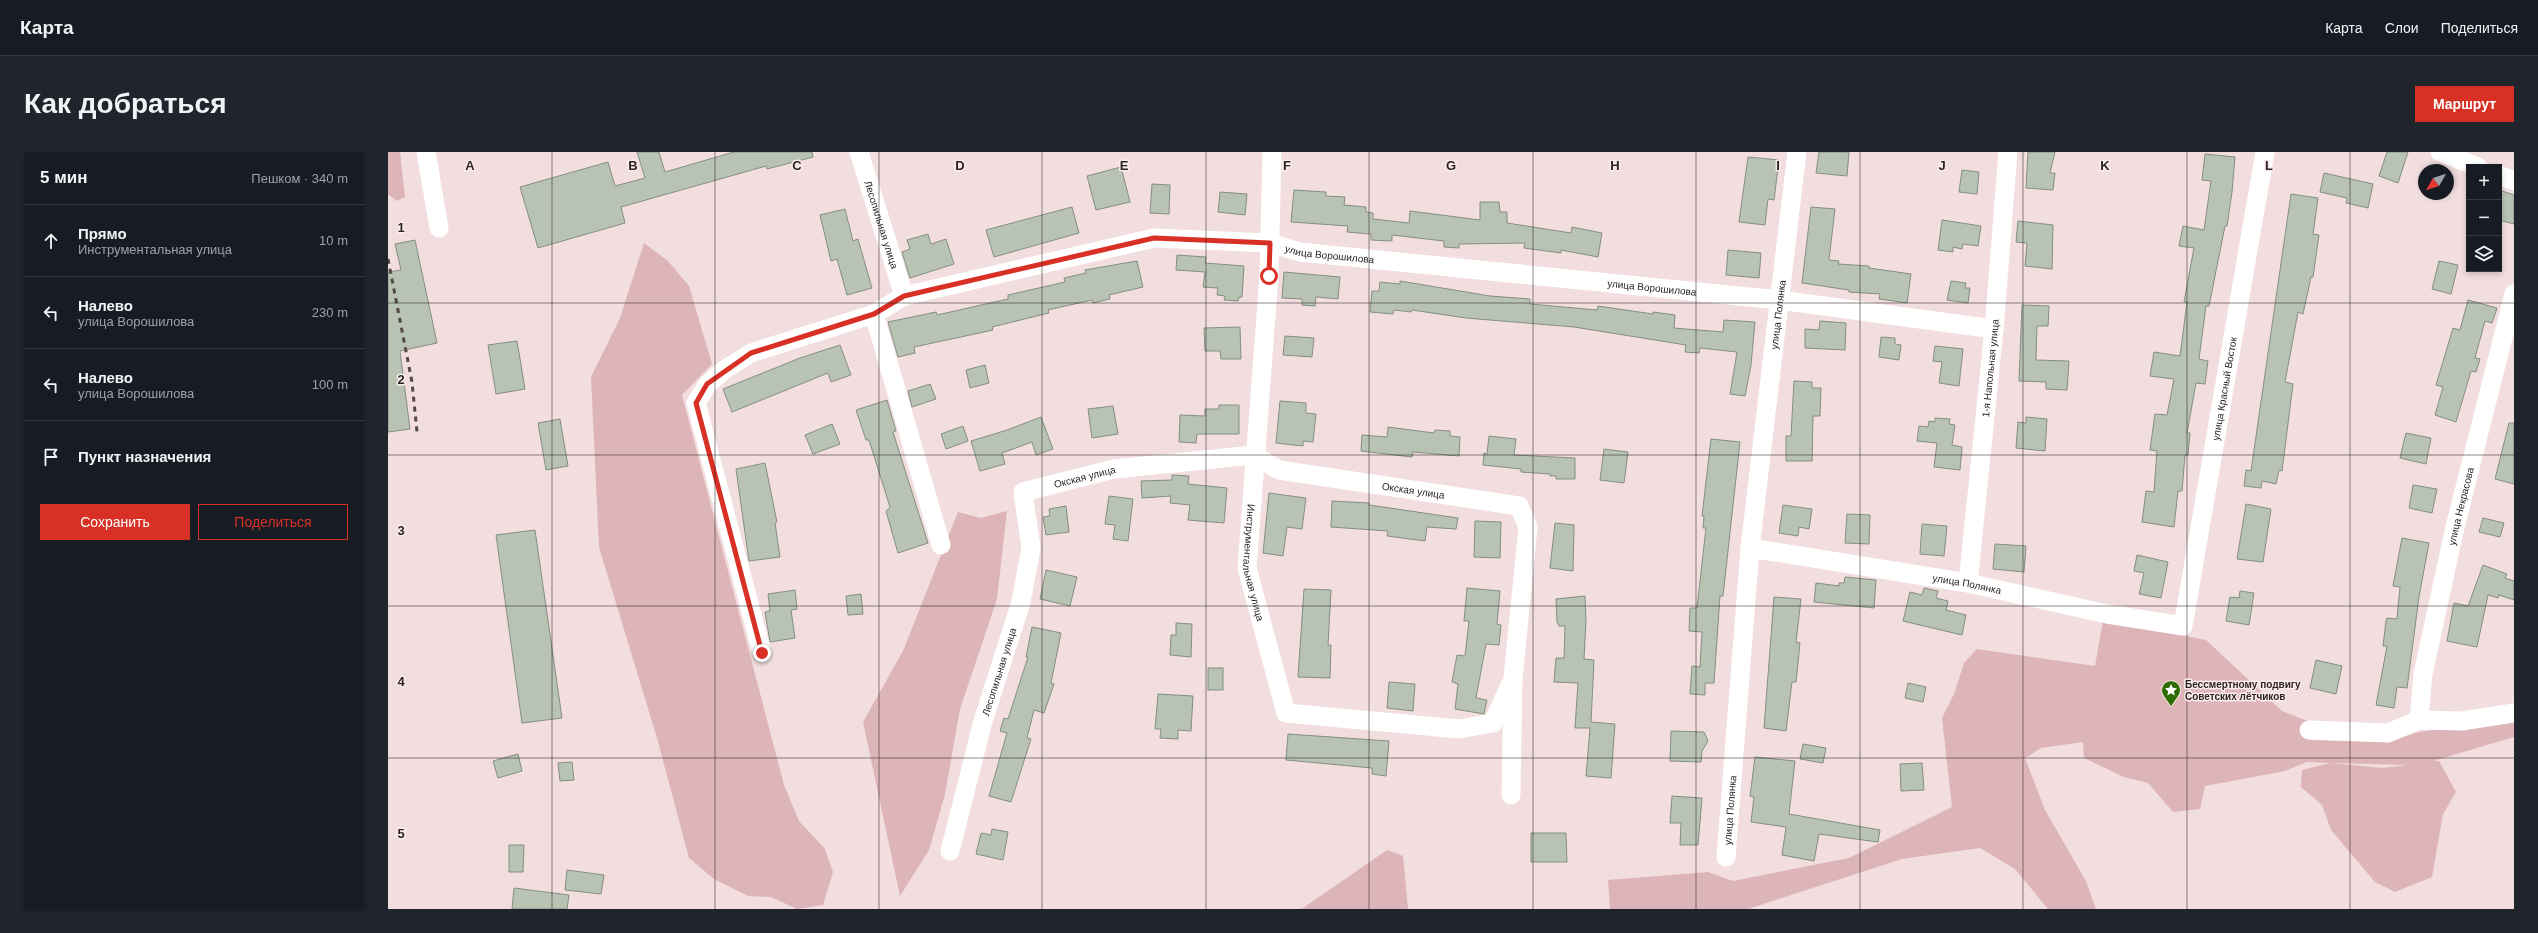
<!DOCTYPE html>
<html lang="ru">
<head>
<meta charset="utf-8">
<style>
	body { margin:0; font-family:Helvetica,sans-serif; background:#20242c; color:#f1f3f6 }
	.controls { position:absolute; right:12px; top:12px; display:grid; overflow:hidden; border-radius:0px; box-shadow:0 2px 6px #0003 }
	.controls button { width:36px; height:36px; display:grid; place-items:center; padding:0; border:0; border-bottom:1px solid #363941; background:#171b24; color:#f1f3f6; font:20px sans-serif }
	.compass { position:absolute; left:2030px; top:12px; width:36px; height:36px; border-radius:50%; background:#171b24; box-shadow:0 2px 6px #0003; rotate:231deg }
	.stop { position:absolute; width:12px; height:12px; margin:-9px; border:3px solid #d93025; border-radius:50%; background:#fff }
	.stop.end { background:#d93025; border-color:#fff; box-shadow:0 1px 4px #0008 }
	.list { margin:0; padding:0; list-style:none }
	h2 { display:flex; justify-content:space-between; align-items:center; height:52px; margin:0; padding:0 16px; font-size:17px }
	h2 small { font-size:13px; font-weight:400; color:#9ea1a6 }
	.list li { display:grid; grid-template-columns:26px 1fr auto; gap:12px; align-items:center; box-sizing:border-box; height:72px; padding:0 16px; border-top:1px solid #363941 }
	.list b { display:block; font-size:15px; white-space:nowrap }
	.list p { margin:0; font-size:13px; white-space:nowrap; color:#9ea1a6 }
	.list em { font-size:13px; font-style:normal; color:#9ea1a6 }
	.actions { display:flex; gap:8px; padding:12px 16px }
	.actions a { flex:1; padding:9px 0; border:1px solid #d93025; border-radius:0px; text-align:center; font-size:14px; color:#d93025 }
	.actions .main { background:#d93025; color:#fff }
	.icon { flex:none; width:22px; height:22px; fill:none; stroke:currentColor; stroke-width:2; stroke-linecap:round; stroke-linejoin:round }
	.map { position:relative; flex:none; width:2126px; height:757px; overflow:hidden; border-radius:0px }
	header { display:flex; align-items:center; gap:24px; box-sizing:border-box; height:56px; padding:0 20px; background:#171b24; border-bottom:1px solid #363941 }
	header strong { font-size:19px }
	nav { display:flex; gap:22px; margin-inline-start:auto; font-size:14px }
	.intro { display:flex; align-items:center; justify-content:space-between; box-sizing:border-box; height:96px; padding:0 24px }
	h1 { margin:0; font-size:28px }
	.button { padding:10px 18px; border-radius:0px; background:#d93025; color:#fff; font-size:14px; font-weight:700 }
	main { display:flex; gap:24px; padding:0 24px }
	aside { flex:1; background:#171b24; border-radius:0px; box-shadow:0 2px 6px #0003 }
	.map>svg:first-child { display:block }
</style>
</head>
<body>
<header>
<strong>Карта</strong>
<nav><a>Карта</a><a>Слои</a><a>Поделиться</a></nav>
</header>
<div class="intro"><h1>Как добраться</h1><a class="button">Маршрут</a></div>
<main>
<aside>
<h2>5 мин<small>Пешком · 340 m</small></h2>
<ul class="list">
<li><svg class="icon" aria-label="ahead" viewBox="0 0 24 24"><path d="M12 20V5M6 11l6-6 6 6"/></svg><div><b>Прямо</b><p>Инструментальная улица</p></div><em>10 m</em></li>
<li><svg class="icon" aria-label="left" viewBox="0 0 24 24"><path d="M17 20v-9H6M10 6l-5 5 5 5"/></svg><div><b>Налево</b><p>улица Ворошилова</p></div><em>230 m</em></li>
<li><svg class="icon" aria-label="left" viewBox="0 0 24 24"><path d="M17 20v-9H6M10 6l-5 5 5 5"/></svg><div><b>Налево</b><p>улица Ворошилова</p></div><em>100 m</em></li>
<li><svg class="icon" aria-label="arrive" viewBox="0 0 24 24"><path d="M6 21V4h12l-3 4 3 4H6"/></svg><div><b>Пункт назначения</b></div></li>
</ul>
<div class="actions"><a class="main">Сохранить</a><a>Поделиться</a></div>
</aside>
<div class="map">
<svg width="2126" height="757" viewBox="0 0 2126 757">
	<rect width="100%" height="100%" fill="#f2dedf"/>
	<!-- green -->
	<g fill="#ddb4b7" fill-rule="evenodd">
		<polygon points="0,0 12,0 17,45 9,49 0,42"/>
		<polygon points="256,91 280,109 301,134 324,212 294,243 396,633 411,669 437,697 445,720 435,753 409,757 383,745 360,744 326,727 301,706 269,586 211,395 203,225 232,166"/>
		<polygon points="619,359 609,447 572,557 557,642 541,698 512,744 475,570 515,499 570,360 593,366"/>
		<path d="M 1715,468 L 1818,488 L 1894,559 L 1922,570 L 1920,588 L 1999,590 L 2031,580 L 2126,566 L 2126,585 L 2045,609 L 2051,609 L 2068,640 L 2055,662 L 2044,725 L 2007,740 L 1987,730 L 1943,678 L 1934,653 L 1913,635 L 1914,618 L 1943,611 L 1919,610 L 1897,619 L 1817,634 L 1812,657 L 1785,660 L 1760,631 L 1736,625 L 1696,606 L 1695,590 L 1653,596 L 1637,606 L 1657,658 L 1698,729 L 1708,757 L 1660,757 L 1627,717 L 1592,696 L 1514,707 L 1360,757 L 1222,757 L 1220,728 L 1320,720 L 1345,729 L 1461,706 L 1564,655 L 1554,566 L 1566,542 L 1576,511 L 1589,497 L 1707,514 ZM 1944,611 L 1945,611 L 2019,613 L 1994,616 Z"/>
		<polygon points="999,698 1015,704 1020,757 910,757 915,756"/>
	</g>
	<!-- building -->
	<g fill="#b8c3b4" stroke="#848e81">
		<polygon points="249,0 271,0 277,20 346,0 424,0 425,5 379,17 378,14 233,55 237,71 150,96 132,35 220,10 227,34 257,26"/>
		<polygon points="1431,0 1461,0 1459,24 1428,21"/>
		<polygon points="1640,0 1667,0 1662,21 1667,21 1665,38 1638,36"/>
		<polygon points="1999,0 2020,0 2010,31 1991,24"/>
		<polygon points="1817,2 1847,5 1844,40 1839,74 1837,74 1821,154 1818,154 1811,207 1820,209 1817,232 1808,231 1799,281 1802,281 1800,303 1797,303 1794,339 1790,339 1786,375 1754,370 1758,339 1766,340 1769,299 1762,298 1767,262 1779,263 1786,227 1762,224 1766,200 1792,204 1799,150 1796,150 1806,96 1791,94 1795,74 1816,78 1823,29 1814,28"/>
		<polygon points="1360,5 1391,8 1386,48 1380,47 1377,73 1351,70"/>
		<polygon points="733,15 742,50 708,58 699,24"/>
		<polygon points="1574,18 1591,20 1589,42 1571,40"/>
		<polygon points="1936,21 1985,32 1980,56 1958,51 1959,46 1932,40"/>
		<polygon points="764,32 782,33 781,62 762,61"/>
		<polygon points="906,38 938,40 938,44 957,45 956,53 978,55 978,60 985,61 985,67 1021,71 1022,59 1092,68 1092,50 1111,50 1112,60 1119,60 1119,71 1183,81 1184,75 1214,81 1210,105 1173,98 1173,101 1136,96 1137,91 1071,92 1071,96 1056,95 1056,89 1004,83 1004,89 983,88 983,82 959,80 960,74 903,70"/>
		<polygon points="2111,38 2126,43 2126,72 2111,68"/>
		<polygon points="832,40 859,42 857,63 830,60"/>
		<polygon points="1903,42 1930,46 1925,82 1931,83 1925,125 1923,125 1915,162 1910,160 1897,230 1905,232 1894,319 1891,318 1888,332 1874,329 1873,336 1856,334 1858,318 1863,319"/>
		<polygon points="684,55 691,81 606,105 598,78"/>
		<polygon points="1423,55 1447,57 1441,108 1451,109 1450,112 1481,114 1481,116 1523,122 1519,151 1491,147 1492,142 1461,140 1461,138 1414,131"/>
		<polygon points="457,57 465,89 470,87 484,136 459,143 449,107 443,109 432,63"/>
		<polygon points="1554,68 1593,74 1590,94 1575,92 1574,97 1565,95 1565,100 1550,98"/>
		<polygon points="1630,69 1665,73 1664,117 1637,114 1639,91 1628,90"/>
		<polygon points="540,82 543,92 558,87 566,112 522,126 514,100 522,97 519,88"/>
		<polygon points="27,88 49,191 12,199 22,277 0,280 0,120 13,118 7,92"/>
		<polygon points="1340,98 1373,101 1371,126 1338,123"/>
		<polygon points="789,103 818,105 817,111 856,114 854,145 851,145 850,149 836,148 837,144 829,143 830,136 815,135 817,120 788,118"/>
		<polygon points="749,109 755,135 721,143 722,147 705,151 704,148 660,158 661,161 604,175 605,178 526,195 527,201 510,205 500,170 548,160 549,163 620,147 620,143 677,130 676,126 698,121 697,118"/>
		<polygon points="2051,109 2070,113 2063,142 2044,137"/>
		<polygon points="896,120 952,125 950,147 928,145 927,154 914,153 914,147 894,146"/>
		<polygon points="1012,129 1102,144 1142,147 1142,152 1209,158 1210,154 1265,162 1265,160 1287,163 1286,176 1335,180 1336,168 1367,170 1363,213 1357,244 1342,242 1349,200 1312,196 1311,201 1297,200 1298,193 1186,175 1078,166 1024,158 1023,160 1006,158 1005,162 982,160 984,139 991,139 992,130 1012,132"/>
		<polygon points="1563,129 1578,131 1577,136 1582,136 1580,151 1559,148"/>
		<polygon points="2080,148 2109,156 2104,171 2097,169 2087,206 2092,207 2088,220 2083,219 2068,270 2047,263 2055,235 2048,233 2065,176 2072,178"/>
		<polygon points="1634,153 1661,154 1660,174 1649,174 1648,208 1681,209 1679,238 1658,237 1658,230 1631,229"/>
		<polygon points="1432,169 1458,171 1457,198 1417,196 1417,177 1431,178"/>
		<polygon points="852,175 853,207 833,207 832,199 817,199 816,176"/>
		<polygon points="897,184 926,186 924,205 895,203"/>
		<polygon points="1493,185 1507,186 1507,192 1513,193 1511,208 1491,205"/>
		<polygon points="129,189 137,237 108,242 100,193"/>
		<polygon points="452,193 463,223 443,230 440,221 344,260 335,237 412,206"/>
		<polygon points="1547,194 1575,197 1571,234 1551,231 1554,210 1545,209"/>
		<polygon points="597,213 601,231 582,236 578,218"/>
		<polygon points="1406,229 1424,230 1424,236 1433,236 1432,264 1425,264 1424,309 1398,309 1398,284 1403,284"/>
		<polygon points="542,232 548,247 524,255 520,239"/>
		<polygon points="499,248 508,279 505,280 540,391 510,401 498,359 502,355 481,288 478,288 468,258"/>
		<polygon points="892,249 918,251 918,261 928,262 925,290 915,289 915,294 888,291"/>
		<polygon points="831,253 851,253 851,282 809,282 808,291 791,290 792,263 817,264 817,257 831,257"/>
		<polygon points="725,254 730,282 704,286 700,257"/>
		<polygon points="653,265 665,297 648,303 644,290 614,301 617,312 592,319 583,289 619,278"/>
		<polygon points="1638,265 1659,267 1657,299 1628,296 1630,270 1638,271"/>
		<polygon points="1547,266 1562,267 1561,272 1567,273 1564,293 1574,295 1572,318 1546,315 1549,291 1529,289 1531,274 1540,275 1541,269 1547,270"/>
		<polygon points="172,267 180,314 158,318 150,271"/>
		<polygon points="2121,271 2126,271 2126,332 2107,327"/>
		<polygon points="444,272 452,292 425,302 417,283"/>
		<polygon points="575,274 580,289 558,297 553,282"/>
		<polygon points="1000,275 1046,281 1047,278 1062,279 1062,284 1072,285 1071,304 1025,300 1024,305 973,299 974,283 999,285"/>
		<polygon points="2018,281 2043,286 2038,312 2012,306"/>
		<polygon points="1101,284 1128,287 1126,303 1187,306 1187,327 1168,327 1168,324 1162,324 1162,322 1133,320 1133,317 1095,313 1096,301 1099,302"/>
		<polygon points="1323,287 1352,290 1335,444 1332,444 1326,531 1317,531 1317,543 1302,542 1304,514 1312,515 1314,480 1301,479 1302,456 1309,456 1318,376 1315,376 1316,364 1314,364"/>
		<polygon points="1216,297 1240,300 1236,331 1212,328"/>
		<polygon points="377,311 389,370 387,371 392,405 361,409 348,317"/>
		<polygon points="784,323 801,324 800,332 839,336 836,371 800,368 802,353 782,351 783,344 754,346 753,329 784,328"/>
		<polygon points="2025,333 2049,337 2044,361 2021,356"/>
		<polygon points="881,341 918,346 914,377 899,375 895,404 875,401"/>
		<polygon points="721,344 745,347 740,389 725,387 727,373 717,372"/>
		<polygon points="944,349 981,351 981,353 1070,366 1068,377 1039,375 1037,389 999,384 1000,379 943,375"/>
		<polygon points="1858,352 1883,357 1875,410 1849,407"/>
		<polygon points="1395,353 1424,357 1421,377 1411,375 1410,384 1391,381"/>
		<polygon points="678,354 681,380 658,383 655,365 662,364 661,357"/>
		<polygon points="1459,362 1482,363 1481,392 1457,391"/>
		<polygon points="2095,366 2116,371 2112,385 2091,380"/>
		<polygon points="1087,369 1113,370 1112,406 1086,405"/>
		<polygon points="1167,371 1186,373 1185,419 1162,416"/>
		<polygon points="1534,372 1559,374 1556,404 1532,402"/>
		<polygon points="147,378 174,566 134,571 108,383"/>
		<polygon points="2014,386 2041,391 2031,445 2019,536 2009,535 2006,556 1988,553 1999,494 1995,494 1998,469 1999,466 2009,467 2012,435 2005,434"/>
		<polygon points="1607,392 1638,394 1636,420 1605,417"/>
		<polygon points="1749,403 1780,410 1773,446 1751,442 1756,421 1746,419"/>
		<polygon points="2095,413 2119,422 2117,426 2126,429 2126,448 2111,443 2110,446 2100,443 2089,495 2059,489 2066,451 2080,454"/>
		<polygon points="658,418 689,425 682,454 652,447"/>
		<polygon points="1457,425 1488,428 1486,456 1426,450 1428,431 1451,434 1451,431 1456,431"/>
		<polygon points="1079,436 1112,439 1109,472 1113,473 1111,493 1098,492 1088,546 1099,548 1096,562 1067,557 1070,532 1064,530 1069,503 1077,504 1081,469 1076,469"/>
		<polygon points="1536,436 1550,439 1548,446 1560,449 1558,458 1578,463 1574,483 1515,469 1522,440 1534,443"/>
		<polygon points="916,437 943,438 940,493 943,493 942,526 910,525"/>
		<polygon points="407,438 409,457 403,458 407,486 382,490 377,460 382,459 380,442"/>
		<polygon points="1852,439 1866,441 1861,473 1838,469 1842,445 1851,446"/>
		<polygon points="473,442 475,462 460,463 458,444"/>
		<polygon points="1197,444 1198,468 1196,507 1206,508 1203,570 1227,572 1223,626 1198,624 1202,576 1187,576 1190,531 1166,530 1168,506 1176,506 1177,474 1171,474 1169,470 1168,447"/>
		<polygon points="1386,445 1413,447 1408,490 1412,491 1408,530 1404,530 1398,579 1376,576"/>
		<polygon points="788,471 804,472 803,505 782,503 783,483 788,483"/>
		<polygon points="644,475 673,481 663,531 666,532 656,561 646,558 639,586 643,587 623,650 601,644 619,581 612,579 616,566 620,567 640,505 638,505"/>
		<polygon points="1928,508 1954,514 1948,542 1922,536"/>
		<rect x="820" y="516" width="15" height="22"/>
		<polygon points="1001,530 1027,532 1025,559 999,556"/>
		<polygon points="1520,531 1538,535 1535,550 1517,546"/>
		<polygon points="770,542 805,544 803,579 790,578 790,587 772,586 773,577 767,577"/>
		<polygon points="1283,579 1316,580 1320,589 1314,599 1313,610 1282,609"/>
		<polygon points="900,582 1001,589 998,624 984,622 984,616 898,608"/>
		<polygon points="1415,592 1438,596 1435,611 1412,607"/>
		<polygon points="130,602 134,619 110,626 105,609"/>
		<polygon points="1367,605 1407,609 1401,662 1492,678 1490,690 1431,682 1426,709 1394,703 1398,675 1363,670 1366,645 1362,644"/>
		<polygon points="184,610 186,628 172,629 170,611"/>
		<polygon points="1534,611 1536,638 1513,639 1512,612"/>
		<polygon points="1284,644 1314,646 1310,693 1292,693 1293,671 1282,671"/>
		<polygon points="604,677 620,680 615,708 588,702 593,681 603,683"/>
		<polygon points="1143,681 1178,681 1179,710 1143,710"/>
		<polygon points="121,693 136,693 135,720 121,720"/>
		<polygon points="179,718 216,723 213,742 177,738"/>
		<polygon points="126,736 181,743 179,757 124,757"/>
	</g>
	<g fill="none" stroke-linecap="round" stroke-linejoin="round">
		<!-- street -->
		<g stroke="#fff" stroke-width="19">
			<polyline points="38,0 51,76"/>
			<path id="s1" d="M 471,0 L 516,144"/>
			<path id="s2" d="M 884,0 L 881,124 L 859,416 L 898,561 L 1071,577 L 1105,571 L 1122,533"/>
			<polyline points="2052,0 2090,15"/>
			<polyline points="2111,23 2126,29"/>
			<polyline points="486,162 553,393"/>
			<path id="s3" d="M 1362,396 L 1580,431 L 1719,462 L 1795,474 L 1877,0"/>
			<path id="s4" d="M 1580,431 L 1606,177 L 1620,0"/>
			<path id="s5" d="M 374,501 L 308,251 L 319,233 L 336,218 L 363,201 L 486,162 L 516,144 L 766,86 L 882,91 L 912,100 L 1391,148 L 1606,177"/>
			<path id="s6" d="M 2031,568 L 2035,522 L 2067,375 L 2126,142"/>
			<polyline points="1921,578 2000,581 2031,568 2074,569 2126,561"/>
			<path id="s7" d="M 562,699 L 595,569 L 633,450 L 643,396 L 635,340 L 726,317 L 866,303 L 891,318 L 1131,354 L 1140,375 L 1125,526 L 1123,643"/>
			<path id="s8" d="M 1338,705 L 1362,396 L 1409,0"/>
		</g>
		<!-- rail -->
		<polyline stroke="#524848" stroke-width="3" stroke-dasharray="5 5" stroke-linecap="butt" points="0,107 24,230 29,280"/>
	</g>
	<g fill="none" stroke-linecap="round" stroke-linejoin="round">
		<!-- route -->
		<polyline stroke="#d93025" stroke-width="5" points="374,501 308,251 319,232 363,201 486,162 516,144 766,86 882,91 881,124"/>
	</g>
	<!-- grid -->
	<path fill="none" stroke="#2c2424" stroke-width="1" stroke-opacity="0.55" d="M 164,0 L 164,757M 327,0 L 327,757M 491,0 L 491,757M 654,0 L 654,757M 818,0 L 818,757M 981,0 L 981,757M 1145,0 L 1145,757M 1308,0 L 1308,757M 1472,0 L 1472,757M 1635,0 L 1635,757M 1799,0 L 1799,757M 1962,0 L 1962,757M 0,151 L 2126,151M 0,303 L 2126,303M 0,454 L 2126,454M 0,606 L 2126,606"/>
	<!-- icons -->
	<defs>
		<symbol id="sight-pin" viewBox="-11 -11 22 30"><path d="M0 17L-7.5 6A9.5 9.5 0 1 1 7.5 6Z" fill="#2c6c00" stroke="#fdeced"/><path d="M0-6L1.8-2.2L6-1.7L2.9 1.2L3.7 5.4L0 3.3L-3.7 5.4L-2.9 1.2L-6-1.7L-1.8-2.2Z" fill="#fff"/></symbol>
	</defs>
	<g fill-rule="evenodd">
		<use href="#sight-pin" x="1772" y="527" width="22" height="30"/>
	</g>
	<g text-anchor="middle" stroke-width="3" stroke-linejoin="round" paint-order="stroke">
		<!-- street labels -->
		<g font-size="10" fill="#2c2424" stroke="#fdeced">
			<text dy="4" stroke="none"><textPath href="#s1" startOffset="76">Лесопильная улица</textPath></text>
			<text dy="4" stroke="none"><textPath href="#s5" startOffset="932">улица Ворошилова</textPath></text>
			<text dy="4" stroke="none"><textPath href="#s5" startOffset="1256">улица Ворошилова</textPath></text>
			<text dy="4" stroke="none"><textPath href="#s8" startOffset="545">улица Полянка</textPath></text>
			<text dy="4" stroke="none"><textPath href="#s4" startOffset="216">1-я Напольная улица</textPath></text>
			<text dy="4" stroke="none"><textPath href="#s3" startOffset="681">улица Красный Восток</textPath></text>
			<text dy="4" stroke="none"><textPath href="#s7" startOffset="434">Окская улица</textPath></text>
			<text dy="4" stroke="none"><textPath href="#s7" startOffset="770">Окская улица</textPath></text>
			<text dy="4" stroke="none"><textPath href="#s6" startOffset="218">улица Некрасова</textPath></text>
			<text dy="4" stroke="none"><textPath href="#s2" startOffset="412">Инструментальная улица</textPath></text>
			<text dy="4" stroke="none"><textPath href="#s3" startOffset="220">улица Полянка</textPath></text>
			<text dy="4" stroke="none"><textPath href="#s7" startOffset="186">Лесопильная улица</textPath></text>
			<text dy="4" stroke="none"><textPath href="#s8" startOffset="47">улица Полянка</textPath></text>
		</g>
		<!-- poi labels -->
		<g font-size="10" font-weight="bold" fill="#2c2424" stroke="#fdeced" text-anchor="start">
			<text x="1797" y="536">Бессмертному подвигу<tspan x="1797" dy="12">Советских лётчиков</tspan></text>
		</g>
	</g>
	<g font-size="13" text-anchor="middle" font-weight="bold" fill="#2c2424" stroke="#fdeced" stroke-width="3" stroke-linejoin="round" paint-order="stroke">
		<text x="82" y="18">A</text>
		<text x="245" y="18">B</text>
		<text x="409" y="18">C</text>
		<text x="572" y="18">D</text>
		<text x="736" y="18">E</text>
		<text x="899" y="18">F</text>
		<text x="1063" y="18">G</text>
		<text x="1227" y="18">H</text>
		<text x="1390" y="18">I</text>
		<text x="1554" y="18">J</text>
		<text x="1717" y="18">K</text>
		<text x="1881" y="18">L</text>
		<text x="13" y="80">1</text>
		<text x="13" y="232">2</text>
		<text x="13" y="383">3</text>
		<text x="13" y="534">4</text>
		<text x="13" y="686">5</text>
	</g>
</svg>
<div class="controls">
<button>+</button>
<button>−</button>
<button><svg class="icon" aria-label="layers" viewBox="0 0 24 24"><path d="M12 4l9 5-9 5-9-5zM3 14l9 5 9-5"/></svg></button>
</div>
<svg class="compass" viewBox="-18 -18 36 36"><path d="M0-13l5 13h-10z" fill="#e53935"/><path d="M0 13l5-13h-10z" fill="#9ea1a6"/></svg>
<div class="stop" style="left:881px;top:124px"></div>
<div class="stop end" style="left:374px;top:501px"></div>
</div>
</main>
</body>
</html>
